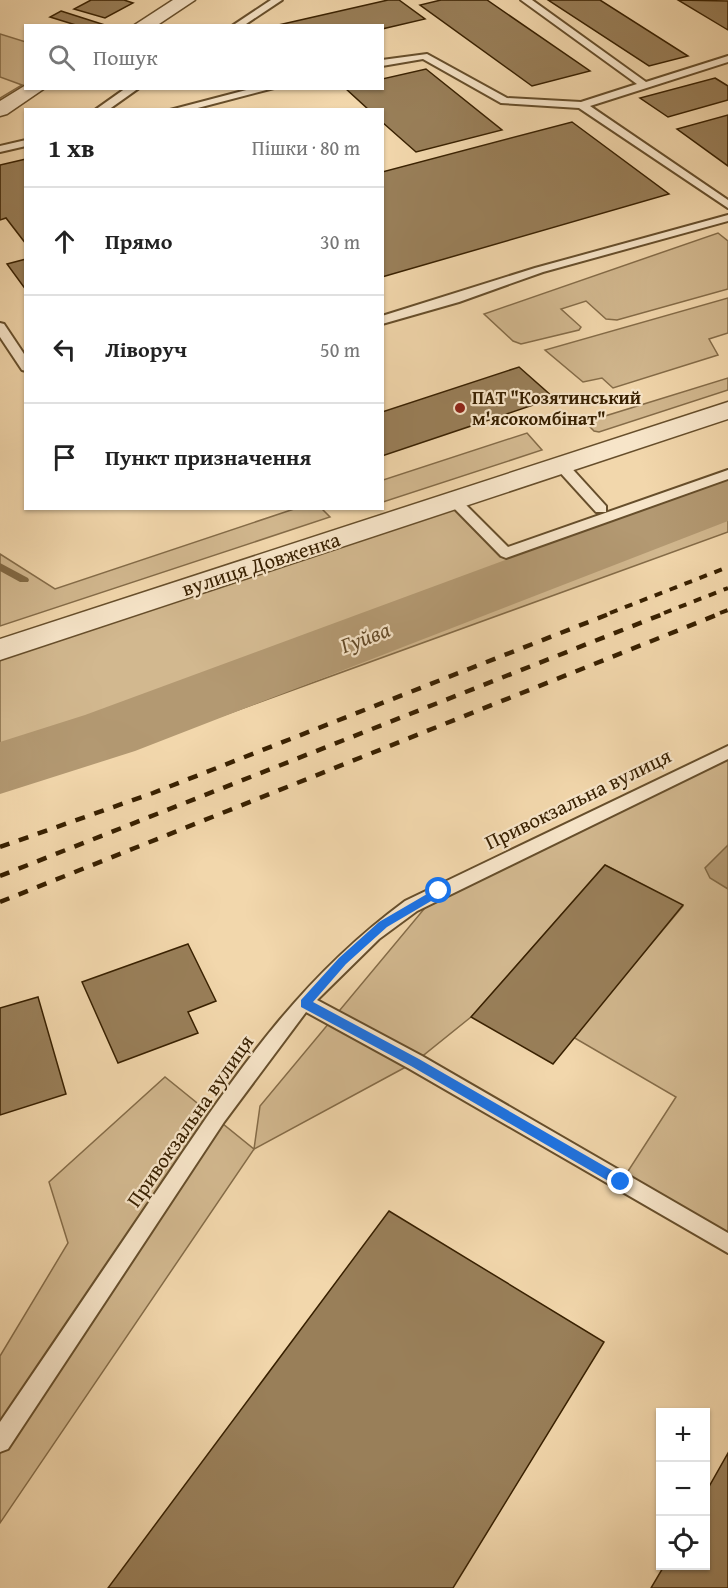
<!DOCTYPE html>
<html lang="uk">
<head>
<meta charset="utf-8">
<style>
	body { margin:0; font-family:"Gentium Book Plus",serif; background:#f2f2f2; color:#222 }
	.controls { position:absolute; right:18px; bottom:18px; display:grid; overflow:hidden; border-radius:0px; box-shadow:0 2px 4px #0004 }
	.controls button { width:54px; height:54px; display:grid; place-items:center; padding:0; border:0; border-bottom:2px solid #e0e0e0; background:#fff; color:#222; font:30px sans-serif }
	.stop { position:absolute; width:18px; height:18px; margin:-14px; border:4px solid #1a73e8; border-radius:50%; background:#fff }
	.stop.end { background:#1a73e8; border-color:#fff; box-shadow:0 2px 6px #0008 }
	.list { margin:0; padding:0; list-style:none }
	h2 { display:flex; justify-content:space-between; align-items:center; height:78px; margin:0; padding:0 24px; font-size:26px }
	h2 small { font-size:20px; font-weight:400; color:#767676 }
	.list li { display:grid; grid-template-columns:39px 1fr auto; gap:18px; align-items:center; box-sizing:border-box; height:108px; padding:0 24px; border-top:2px solid #e0e0e0 }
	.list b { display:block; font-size:22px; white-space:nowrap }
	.list em { font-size:20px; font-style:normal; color:#767676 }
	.icon { flex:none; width:33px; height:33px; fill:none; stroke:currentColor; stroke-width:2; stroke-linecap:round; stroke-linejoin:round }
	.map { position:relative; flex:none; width:728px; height:1588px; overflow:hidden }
	.search { position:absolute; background:#fff; box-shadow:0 2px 4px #0004; left:24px; top:24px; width:360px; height:66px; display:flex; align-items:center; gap:15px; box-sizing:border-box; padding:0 21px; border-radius:0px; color:#767676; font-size:22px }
	.panel { position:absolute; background:#fff; box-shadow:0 2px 4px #0004; left:24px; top:108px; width:360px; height:402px; border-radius:0px }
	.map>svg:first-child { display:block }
</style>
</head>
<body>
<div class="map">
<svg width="728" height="1588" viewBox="0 0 728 1588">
	<rect width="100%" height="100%" fill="#f2d7ac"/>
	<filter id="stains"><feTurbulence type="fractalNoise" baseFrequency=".00333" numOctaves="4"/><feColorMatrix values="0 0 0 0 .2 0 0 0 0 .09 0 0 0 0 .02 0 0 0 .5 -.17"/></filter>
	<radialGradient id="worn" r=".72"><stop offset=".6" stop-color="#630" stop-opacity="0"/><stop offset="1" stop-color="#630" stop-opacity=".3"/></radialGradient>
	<!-- green -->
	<g fill="#d2b88f" stroke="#856c48" stroke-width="1.5">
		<polygon points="0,34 26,42 25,87 0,102 0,98 22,85 0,77"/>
		<polygon points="718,233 728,241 728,289 617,320 606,319 586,301 561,309 581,327 579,330 521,344 513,341 484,314"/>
		<polygon points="728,298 728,333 709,339 718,355 613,388 602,378 583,382 545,350"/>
		<polygon points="728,378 728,390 599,432 594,431 587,424 589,421"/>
		<polygon points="527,433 542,450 383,502 383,480"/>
		<polygon points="728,474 728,532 224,715 0,792 0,650 454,501 506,553"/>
		<polygon points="297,508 322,509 330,517 0,626 0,554 55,589"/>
		<polygon points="728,753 728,1244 621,1182 676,1097 573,1037 683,906 605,865 471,1017 415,1062 254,1149 0,1523 0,1356 68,1243 49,1182 165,1077 254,1149 260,1106 439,891"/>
	</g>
	<!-- water -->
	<polygon fill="#b39972" stroke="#826944" stroke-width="1.5" points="728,845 728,889 710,878 705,868"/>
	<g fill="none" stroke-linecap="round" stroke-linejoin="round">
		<!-- stream -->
		<polygon fill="#826944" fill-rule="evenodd" points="0,563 28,578 29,580 28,582 20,582 0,571"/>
		<!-- river -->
		<polygon fill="#b39972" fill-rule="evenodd" points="728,480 728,521 135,751 0,794 0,742 85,715 706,486"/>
	</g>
	<!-- building -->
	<g fill="#997f59" stroke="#382000" stroke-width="1.5">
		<polygon points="91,0 124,0 133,3 105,18 74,9"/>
		<polygon points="388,0 399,0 425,19 382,29 382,26 274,26"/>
		<polygon points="441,0 487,0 590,71 532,86 420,5"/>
		<polygon points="548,0 600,0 688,56 649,66"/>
		<polygon points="678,0 728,1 728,30"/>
		<polygon points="61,11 108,26 79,26 50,17"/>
		<polygon points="426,69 502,130 416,152 382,122 382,110 369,110 345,88 382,88 382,79"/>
		<polygon points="715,78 728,86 728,100 668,117 640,98"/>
		<polygon points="728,115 728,166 677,129"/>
		<polygon points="572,122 669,194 382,277 382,172"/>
		<polygon points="26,159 26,244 6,218 0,220 0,165"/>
		<polygon points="26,259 26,290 7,264"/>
		<polygon points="519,367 554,398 382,456 382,412"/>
		<polygon points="605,865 683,905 553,1064 471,1017"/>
		<polygon points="188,944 216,1001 188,1012 198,1033 118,1063 82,982"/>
		<polygon points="38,997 66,1094 0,1115 0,1008"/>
		<polygon points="389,1211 604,1342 453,1588 108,1588"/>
		<polygon points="728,1453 728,1588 651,1588 664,1566 706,1566 706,1492"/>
	</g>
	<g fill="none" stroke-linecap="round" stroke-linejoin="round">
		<defs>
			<g id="service">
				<polygon points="271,0 282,0 243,26 232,26"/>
				<polygon points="521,0 532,0 646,82 728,56 728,62 590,106 728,200 728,208 579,108 501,103 423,59 382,66 382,60 427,54 507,98 581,102 637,84"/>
				<polygon points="126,88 139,88 108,110 95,110"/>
				<polygon points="254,88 274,88 190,110 170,110"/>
				<polygon points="26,140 26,146 0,152 0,146"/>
				<polygon points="728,215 728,221 543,272 459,302 382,324 382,316 535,268"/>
				<polygon points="0,323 4,324 26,357 26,371 22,370 0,337"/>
				<polygon points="561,461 566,462 606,506 606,512 596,512 556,468 556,462"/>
				<polygon points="728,470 728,479 506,558 501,556 447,501 462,493 472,493 472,499 463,502 508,547"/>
				<path d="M 728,746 L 728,759 L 417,911 L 379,939 L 317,1000 L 422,1056 L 728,1233 L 728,1253 L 408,1068 L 306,1012 L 224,1122 L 8,1449 L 0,1452 L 0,1422 C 53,1344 106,1266 158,1189 C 233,1078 295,982 405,901 Z"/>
			</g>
			<g id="minor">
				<polygon points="173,0 195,0 156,26 133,26"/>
				<polygon points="26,85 26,88 45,88 7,114 0,116 0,101"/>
			</g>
			<polygon id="tertiary" points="728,402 728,419 0,660 0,639"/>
		</defs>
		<!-- service casing -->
		<use href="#service" stroke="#664e2b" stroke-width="4"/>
		<!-- minor casing -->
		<use href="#minor" stroke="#664e2b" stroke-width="3"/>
		<!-- tertiary casing -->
		<use href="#tertiary" stroke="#664e2b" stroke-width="3"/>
		<!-- service -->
		<use href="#service" fill="#f7e5c9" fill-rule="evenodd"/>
		<!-- minor -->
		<use href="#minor" fill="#f7e5c9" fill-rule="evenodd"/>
		<!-- tertiary -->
		<use href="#tertiary" fill="#f7e5c9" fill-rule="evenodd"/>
		<!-- rail-far1 -->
		<g stroke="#382000" stroke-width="4" stroke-dasharray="8 8" stroke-linecap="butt">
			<polyline points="610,613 728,567"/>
			<polyline points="664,613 728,588"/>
			<polyline points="720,613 728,610"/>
		</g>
		<!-- rail -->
		<g stroke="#382000" stroke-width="4.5" stroke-dasharray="10 10" stroke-linecap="butt">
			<polyline points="0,847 153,793 614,612"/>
			<polyline points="0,876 668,612"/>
			<polyline points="0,902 724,612"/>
		</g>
	</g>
	<!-- route -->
	<polygon fill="#1a73e8" points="439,887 444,891 443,894 387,927 346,964 313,1002 419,1059 625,1178 625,1186 617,1186 411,1066 301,1007 301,1000 339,958 379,922"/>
	<!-- markers -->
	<circle fill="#8f2418" stroke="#f7e5c9" stroke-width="2" cx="460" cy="408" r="6"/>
	<g text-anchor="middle" stroke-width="4.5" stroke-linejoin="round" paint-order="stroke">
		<!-- far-poi labels -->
		<g font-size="18" font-weight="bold" fill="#382000" stroke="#f7e5c9" text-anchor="start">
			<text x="472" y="404">ПАТ "Козятинський<tspan x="472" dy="21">м'ясокомбінат"</tspan></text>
		</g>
		<!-- street labels -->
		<g font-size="21" fill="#382000" stroke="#f7e5c9">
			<text transform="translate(261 564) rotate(-18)" y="7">вулиця Довженка</text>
			<text transform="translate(578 799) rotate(-26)" y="7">Привокзальна вулиця</text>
			<text transform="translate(190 1121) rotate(-55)" y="7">Привокзальна вулиця</text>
		</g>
		<!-- water labels -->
		<g font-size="22" font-style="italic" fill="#634a28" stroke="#f7e5c9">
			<text transform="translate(365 637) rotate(-21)" y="8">Гуйва</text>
		</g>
	</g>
	<rect width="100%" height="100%" filter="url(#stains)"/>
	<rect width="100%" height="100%" fill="url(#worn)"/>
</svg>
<div class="controls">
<button>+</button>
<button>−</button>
<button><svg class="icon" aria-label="locate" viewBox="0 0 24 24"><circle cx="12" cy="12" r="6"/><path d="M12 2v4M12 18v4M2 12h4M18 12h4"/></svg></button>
</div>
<div class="stop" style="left:439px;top:891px"></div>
<div class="stop end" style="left:621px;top:1182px"></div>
<div class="search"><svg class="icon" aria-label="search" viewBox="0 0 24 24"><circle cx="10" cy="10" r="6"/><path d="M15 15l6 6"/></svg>Пошук</div>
<section class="panel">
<h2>1 хв<small>Пішки · 80 m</small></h2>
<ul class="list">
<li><svg class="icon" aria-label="ahead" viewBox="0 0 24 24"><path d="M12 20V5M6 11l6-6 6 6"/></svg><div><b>Прямо</b></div><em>30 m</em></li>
<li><svg class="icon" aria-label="left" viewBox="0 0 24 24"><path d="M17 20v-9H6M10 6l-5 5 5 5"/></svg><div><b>Ліворуч</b></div><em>50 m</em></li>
<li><svg class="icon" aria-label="arrive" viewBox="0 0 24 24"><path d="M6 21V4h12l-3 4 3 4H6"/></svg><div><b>Пункт призначення</b></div></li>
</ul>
</section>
</div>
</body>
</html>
